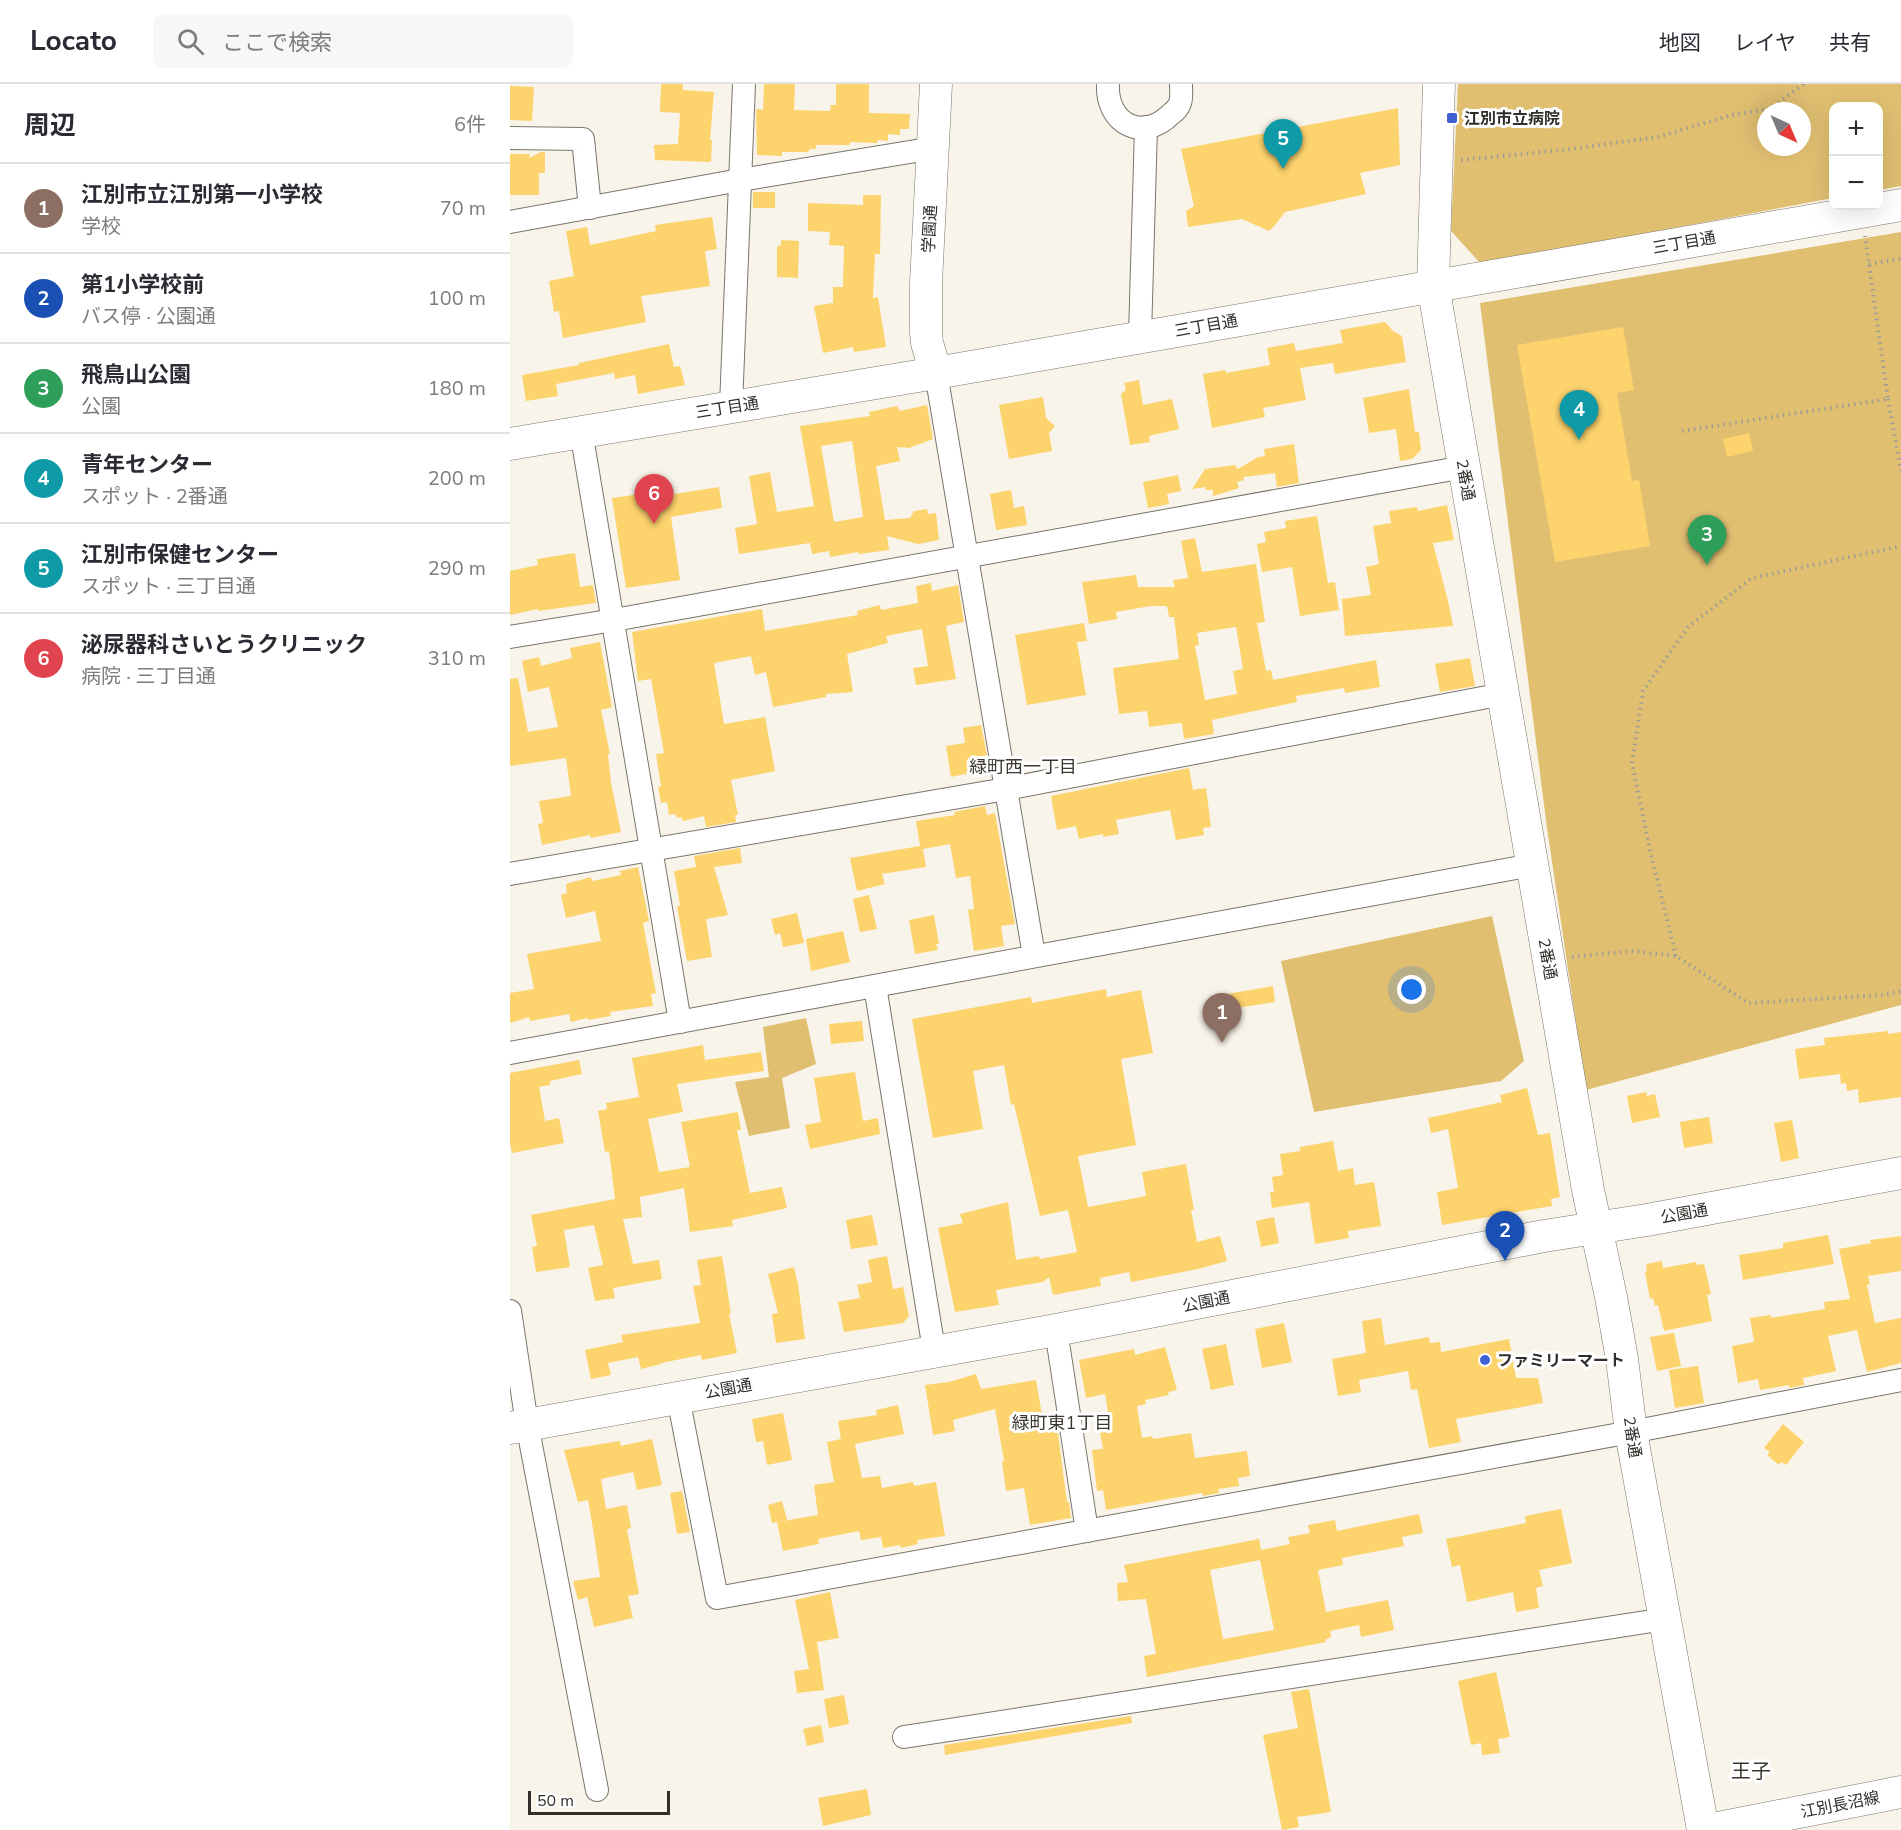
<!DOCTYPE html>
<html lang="ja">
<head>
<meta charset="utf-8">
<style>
	body { margin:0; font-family:"Nunito Sans","Noto Sans JP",sans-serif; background:#f7f7f7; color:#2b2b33 }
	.controls { position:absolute; right:18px; top:18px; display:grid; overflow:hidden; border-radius:12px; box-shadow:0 6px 24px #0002 }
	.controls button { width:54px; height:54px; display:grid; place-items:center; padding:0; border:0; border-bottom:2px solid #e1e1e2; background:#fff; color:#2b2b33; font:30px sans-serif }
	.compass { position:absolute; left:1247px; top:18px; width:54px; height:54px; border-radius:50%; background:#fff; box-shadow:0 6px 24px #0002; rotate:136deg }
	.scale { position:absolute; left:18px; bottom:15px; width:142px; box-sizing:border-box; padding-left:6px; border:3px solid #2f2e2a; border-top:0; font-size:16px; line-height:21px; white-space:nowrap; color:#2f2e2a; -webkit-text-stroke:4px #fff; paint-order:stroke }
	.you { position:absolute; left:902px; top:906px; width:21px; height:21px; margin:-15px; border:4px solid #fff; border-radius:50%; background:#1a73e8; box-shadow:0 0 0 9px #1a73e833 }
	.badge { display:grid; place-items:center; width:39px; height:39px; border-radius:50%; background:#2563eb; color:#fff; font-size:20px; font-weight:700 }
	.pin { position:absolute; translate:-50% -50px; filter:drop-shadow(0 2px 3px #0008) }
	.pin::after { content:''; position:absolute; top:32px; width:21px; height:18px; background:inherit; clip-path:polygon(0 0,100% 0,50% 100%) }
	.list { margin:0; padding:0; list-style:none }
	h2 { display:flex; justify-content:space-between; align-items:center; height:78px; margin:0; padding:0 24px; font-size:26px }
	h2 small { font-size:20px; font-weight:400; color:#7c7c81 }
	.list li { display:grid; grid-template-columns:39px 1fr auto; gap:18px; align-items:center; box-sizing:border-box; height:90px; padding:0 24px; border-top:2px solid #e1e1e2 }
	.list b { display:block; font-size:22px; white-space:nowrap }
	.list p { margin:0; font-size:20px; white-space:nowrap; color:#7c7c81 }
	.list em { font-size:20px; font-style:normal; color:#7c7c81 }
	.icon { flex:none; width:33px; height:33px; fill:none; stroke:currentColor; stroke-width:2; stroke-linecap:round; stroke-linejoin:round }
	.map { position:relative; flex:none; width:1391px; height:1746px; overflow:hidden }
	header { display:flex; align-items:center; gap:36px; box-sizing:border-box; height:84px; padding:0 30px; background:#fff; border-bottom:2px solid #e1e1e2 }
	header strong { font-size:28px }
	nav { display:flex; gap:33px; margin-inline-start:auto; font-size:21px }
	.search { width:420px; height:54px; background:#f7f7f7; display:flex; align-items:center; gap:15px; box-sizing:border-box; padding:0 21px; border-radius:12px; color:#7c7c81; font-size:22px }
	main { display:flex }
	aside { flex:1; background:#fff }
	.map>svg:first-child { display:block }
</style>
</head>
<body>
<header>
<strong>Locato</strong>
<div class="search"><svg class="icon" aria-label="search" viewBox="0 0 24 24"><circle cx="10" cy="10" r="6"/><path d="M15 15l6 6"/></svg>ここで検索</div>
<nav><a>地図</a><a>レイヤ</a><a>共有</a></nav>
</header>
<main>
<aside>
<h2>周辺<small>6件</small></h2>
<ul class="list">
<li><span class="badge" style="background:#8d6e63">1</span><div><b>江別市立江別第一小学校</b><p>学校</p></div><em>70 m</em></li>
<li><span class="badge" style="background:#1a4fb4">2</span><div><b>第1小学校前</b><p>バス停 · 公園通</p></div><em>100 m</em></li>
<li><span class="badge" style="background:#2e9e5b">3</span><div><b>飛鳥山公園</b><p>公園</p></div><em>180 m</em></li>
<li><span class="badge" style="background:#0f9aa8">4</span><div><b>青年センター</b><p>スポット · 2番通</p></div><em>200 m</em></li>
<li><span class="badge" style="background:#0f9aa8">5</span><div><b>江別市保健センター</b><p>スポット · 三丁目通</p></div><em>290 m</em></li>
<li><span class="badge" style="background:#e0444e">6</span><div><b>泌尿器科さいとうクリニック</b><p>病院 · 三丁目通</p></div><em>310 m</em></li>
</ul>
</aside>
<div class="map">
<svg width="1391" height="1746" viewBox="0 0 1391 1746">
	<rect width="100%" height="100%" fill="#f9f4e9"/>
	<!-- green -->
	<g fill="#e0bf71" fill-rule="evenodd">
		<path d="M 948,0 L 1391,0 L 1391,102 L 1369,106 L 1368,22 L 1324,22 L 1323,114 L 971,180 L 941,147 ZM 1256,27 L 1292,27 L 1292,63 L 1256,63 Z"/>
		<polygon points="1391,148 1391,921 1076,1006 1037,744 970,219"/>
		<polygon points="982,832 1014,977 991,997 804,1028 771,877"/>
		<polygon points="296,934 306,980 272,994 280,1044 239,1052 225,998 259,993 253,943"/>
	</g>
	<!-- building -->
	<g fill="#fdd36d" fill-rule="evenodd">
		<polygon points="151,0 173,0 173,6 204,8 200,56 202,56 201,78 145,76 144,61 168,60 170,29 150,28"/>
		<polygon points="254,0 285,0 284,26 320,27 321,21 326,21 326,0 359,0 359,29 400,30 399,45 390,45 390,51 378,50 378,57 368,56 367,59 340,58 340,61 306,61 306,65 300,65 298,68 272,68 272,72 247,71 246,25 253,26"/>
		<polygon points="0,2 24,3 22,37 0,36"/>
		<polygon points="888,24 890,81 850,89 856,110 775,128 766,140 759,147 732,135 678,143 676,127 684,122 671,65"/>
		<polygon points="31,68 35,68 35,89 29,89 29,111 0,111 0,70 20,70 19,74"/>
		<rect x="243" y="108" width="22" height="16"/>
		<polygon points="353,111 371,111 370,170 365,170 363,214 368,213 376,263 344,268 343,263 313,269 304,222 323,219 323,203 333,203 334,162 319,161 320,148 298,147 298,119 353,121"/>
		<polygon points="202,133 207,165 195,167 200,202 131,212 136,238 53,254 49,227 44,228 39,197 64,192 56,147 77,143 80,161 146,147 145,141"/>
		<polygon points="271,156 289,157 288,194 267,193 267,163 271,161"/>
		<polygon points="875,238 883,247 892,252 896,278 825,290 823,279 790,284 796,316 753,324 755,333 702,344 693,290 715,286 716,289 760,281 757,264 784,259 786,267 833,259 830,246"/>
		<polygon points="1113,243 1124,306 1107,309 1122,397 1129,396 1140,462 1045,478 1007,261"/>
		<polygon points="159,260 164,283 170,282 175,301 128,310 125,291 105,295 104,289 46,300 48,312 16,317 12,291 69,281 69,279"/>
		<polygon points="629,296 633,321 662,315 669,345 639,352 640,358 620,361 611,310 616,306 614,299"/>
		<polygon points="899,305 905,348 909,348 911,366 902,375 890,377 886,345 859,349 853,314"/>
		<polygon points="533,313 536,334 545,342 539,349 542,367 499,375 489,321"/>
		<path d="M 417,321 L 423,355 L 399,364 L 387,363 L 390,377 L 366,382 L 375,436 L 400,434 L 404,427 L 417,425 L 418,430 L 426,429 L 429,456 L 408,460 L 377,452 L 379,466 L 349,470 L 348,468 L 320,473 L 319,467 L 302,470 L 300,459 L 229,470 L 225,444 L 247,440 L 239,392 L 260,388 L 267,428 L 304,422 L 290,342 L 360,332 L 359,328 L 387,322 L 390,327 ZM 342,357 L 353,433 L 324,438 L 311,362 Z"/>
		<polygon points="1239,349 1243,367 1217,373 1213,355"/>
		<polygon points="784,360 789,399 767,403 765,389 733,393 734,396 727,398 729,404 703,412 703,406 696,406 695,403 682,405 695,385 725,381 728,385 748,373 755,372 754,365"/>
		<polygon points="668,391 671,407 657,410 659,420 638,424 633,398"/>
		<polygon points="209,403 212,424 161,433 170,496 116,504 102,414 152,407 152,412"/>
		<polygon points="501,406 504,424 514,422 517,441 486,446 480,410"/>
		<polygon points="937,421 944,456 923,459 939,521 943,542 835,552 832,515 861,511 856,483 869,480 863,442 881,439 879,427 907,423 908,427"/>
		<polygon points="807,432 818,499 825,498 829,526 790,532 782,483 752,488 747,460 756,458 754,448 776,444 775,437"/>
		<path d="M 685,454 L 692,488 L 746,480 L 755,538 L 747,539 L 756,587 L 761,586 L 763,596 L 866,576 L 870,603 L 835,609 L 834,604 L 786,612 L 787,618 L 702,636 L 704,650 L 674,655 L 672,640 L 670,639 L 639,643 L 637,627 L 609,630 L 603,584 L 669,575 L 664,533 L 659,533 L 657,522 L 641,522 L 606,528 L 607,535 L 579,540 L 572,498 L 626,491 L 628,503 L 665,503 L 663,496 L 678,494 L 671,457 ZM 726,543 L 733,585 L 723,587 L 727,610 L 695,616 L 685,562 L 689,561 L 687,549 Z"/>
		<polygon points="65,469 70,503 83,501 86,519 28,527 28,525 0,531 0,487 28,481 27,475"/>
		<polygon points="421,499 422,507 448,501 454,538 436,542 446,595 406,601 403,584 418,582 412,545 376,552 378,559 337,570 343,608 316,610 316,613 263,623 256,588 245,591 241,572 204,579 214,640 255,633 265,687 221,696 228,731 225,731 226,738 196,743 194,732 173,737 171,733 167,734 165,730 159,731 157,718 151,719 148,703 151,702 146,670 154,669 141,595 128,597 122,548 252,525 255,547 348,531 347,527 370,521 371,526 408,519 406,502"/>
		<polygon points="574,539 577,557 567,558 576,611 517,621 505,551"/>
		<polygon points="90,558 102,623 91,626 100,670 98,670 101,699 111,748 81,754 80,751 32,761 28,740 33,739 29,717 61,712 56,674 0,682 0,595 8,594 18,648 48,643 39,603 18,608 12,577 29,573 31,582 62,574 60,564"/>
		<polygon points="960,574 965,602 930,608 925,580"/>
		<polygon points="471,641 477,671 473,672 475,683 470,683 470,687 441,693 436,662 455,659 453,644"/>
		<polygon points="679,684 683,706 696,704 701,743 693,744 694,751 666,756 660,726 606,736 609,750 593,753 593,750 569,755 566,742 547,746 541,712"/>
		<polygon points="475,722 477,731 485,729 505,840 491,842 494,862 464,867 458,826 464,825 460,792 446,794 440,760 413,765 416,783 372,790 375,800 347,807 340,774 410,762 406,737 445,731 444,728"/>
		<polygon points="230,764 232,779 204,783 218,831 196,835 202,873 177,877 167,823 170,821 164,787 186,783 184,772"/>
		<polygon points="128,783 139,837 133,839 146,909 141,910 143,922 100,928 101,932 78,936 77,934 61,938 59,930 20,937 19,933 0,939 0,909 24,905 17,870 91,857 85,827 56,834 51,811 57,809 56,800 81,793 82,797 111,791 110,787"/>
		<polygon points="359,811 367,845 350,848 343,815"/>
		<polygon points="287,829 294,859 273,863 270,849 265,851 261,835"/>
		<polygon points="424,831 429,860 426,860 428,866 405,870 399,836"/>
		<polygon points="333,847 340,878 301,887 296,855"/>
		<polygon points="763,902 765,918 720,925 717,910"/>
		<polygon points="596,905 597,913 631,906 643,969 611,975 626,1061 568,1072 578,1123 636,1112 632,1088 676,1080 684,1126 681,1126 687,1158 710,1152 717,1177 688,1185 621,1198 619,1188 590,1194 591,1202 543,1211 539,1193 533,1198 486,1206 489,1221 445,1228 428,1144 453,1139 450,1130 498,1118 506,1176 529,1172 530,1175 567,1168 558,1126 530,1132 504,1020 501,1021 494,981 463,987 473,1045 423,1054 402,935 521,913 522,919"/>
		<polygon points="352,937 354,957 321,960 319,940"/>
		<polygon points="1378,947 1378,950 1391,948 1391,1013 1349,1019 1348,1005 1337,1007 1336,999 1331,1000 1330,990 1289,995 1285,965 1315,961 1314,954"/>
		<polygon points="193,961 195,976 251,968 254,987 167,1000 173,1028 138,1035 149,1088 180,1083 171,1038 228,1028 231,1046 227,1046 240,1109 272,1103 277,1124 222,1136 223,1142 180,1148 174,1104 130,1113 132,1133 113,1135 123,1180 149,1176 152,1195 103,1204 105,1214 85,1217 78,1184 93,1181 84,1141 54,1146 60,1183 26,1188 22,1163 27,1162 21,1131 105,1115 99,1067 95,1068 88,1027 97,1025 96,1019 129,1013 122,974"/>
		<polygon points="69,976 72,990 40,997 40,1001 29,1003 35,1037 49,1034 54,1059 2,1069 0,1059 0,989"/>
		<polygon points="345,988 353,1037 368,1034 370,1050 300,1065 295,1041 311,1038 304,994"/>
		<polygon points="1017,1004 1028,1051 1040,1049 1050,1113 1041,1115 1042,1122 932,1141 927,1108 948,1104 938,1045 921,1049 918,1034 992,1018 990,1011"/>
		<polygon points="1136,1008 1137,1012 1145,1010 1150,1033 1122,1039 1117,1012"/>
		<polygon points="1199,1033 1203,1059 1174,1064 1170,1038"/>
		<polygon points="1282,1036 1289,1074 1271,1078 1264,1039"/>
		<polygon points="823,1057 828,1087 843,1084 845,1101 864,1098 871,1142 838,1147 839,1154 805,1160 799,1118 762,1124 760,1108 764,1108 762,1093 773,1091 770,1070 790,1067 790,1063"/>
		<polygon points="362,1131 368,1161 341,1165 336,1136"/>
		<polygon points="764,1133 769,1159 751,1163 746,1137"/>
		<polygon points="1318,1151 1324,1180 1233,1196 1229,1171 1273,1164 1273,1159"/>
		<polygon points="1391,1152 1391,1187 1358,1192 1360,1200 1357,1201 1365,1239 1391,1234 1391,1279 1357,1288 1347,1246 1318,1252 1326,1287 1293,1294 1294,1301 1279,1304 1279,1301 1250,1306 1248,1295 1228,1299 1222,1262 1244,1258 1240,1234 1261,1231 1261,1234 1315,1225 1314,1218 1340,1215 1329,1165 1361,1159 1360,1156"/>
		<polygon points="212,1172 221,1230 219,1230 227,1269 192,1276 191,1271 151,1279 151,1280 131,1285 128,1273 98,1279 101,1291 81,1295 75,1266 113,1258 111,1251 190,1239 183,1202 191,1201 187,1176"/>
		<polygon points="377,1172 383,1205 393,1203 399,1232 393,1239 334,1248 328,1218 350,1214 347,1201 362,1198 358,1176"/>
		<polygon points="1152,1177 1153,1184 1186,1178 1187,1181 1194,1180 1201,1210 1197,1211 1202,1237 1154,1247 1148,1221 1145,1222 1143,1214 1140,1215 1135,1188 1137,1187 1136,1180"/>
		<polygon points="284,1183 288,1200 295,1255 266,1259 262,1230 268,1229 258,1190"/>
		<polygon points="871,1234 875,1261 919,1253 920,1259 930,1258 931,1268 999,1255 1006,1294 1028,1294 1033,1319 946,1335 951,1358 919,1364 907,1305 901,1306 898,1287 849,1296 851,1308 828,1312 822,1275 856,1269 852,1237"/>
		<polygon points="774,1239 782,1278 752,1284 745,1245"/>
		<polygon points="1164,1249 1171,1282 1147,1287 1140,1253"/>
		<polygon points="716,1260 724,1301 701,1306 692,1265"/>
		<polygon points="655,1263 667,1306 658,1308 659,1311 635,1316 636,1320 627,1322 632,1354 642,1352 643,1355 681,1349 685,1374 737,1367 740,1392 728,1394 729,1402 708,1405 709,1409 693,1412 692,1409 596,1426 593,1406 587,1407 582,1366 593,1365 590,1349 601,1347 595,1310 576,1314 569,1276 624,1265 625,1271"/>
		<polygon points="1188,1282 1194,1319 1165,1324 1159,1286"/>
		<polygon points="466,1290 471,1305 526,1296 533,1337 546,1335 557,1418 559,1418 561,1434 520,1441 514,1404 496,1407 492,1378 494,1377 485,1325 443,1336 445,1347 423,1351 415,1301 439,1298"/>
		<polygon points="388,1321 394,1350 345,1360 352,1394 370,1392 372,1404 403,1398 404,1402 426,1398 435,1452 407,1456 408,1460 391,1464 390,1461 373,1464 371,1453 351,1456 349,1447 308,1455 309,1460 273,1467 267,1438 308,1431 304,1401 324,1398 317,1358 331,1355 328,1337 367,1331 366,1326"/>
		<polygon points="273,1329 282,1376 257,1381 253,1357 246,1358 242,1335"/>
		<polygon points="1273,1340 1294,1358 1276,1381 1271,1378 1269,1381 1257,1371 1260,1368 1254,1364"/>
		<polygon points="142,1355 152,1401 127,1406 123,1388 91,1395 96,1425 117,1421 121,1444 117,1445 129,1510 118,1512 123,1534 84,1543 77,1513 68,1516 63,1497 90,1493 84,1451 78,1416 68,1418 54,1366 110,1357 111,1362"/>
		<polygon points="172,1407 180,1448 167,1450 160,1409"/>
		<polygon points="272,1417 277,1436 262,1439 258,1421"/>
		<polygon points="1051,1425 1062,1479 1029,1486 1033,1502 1026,1504 1029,1524 1006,1528 1003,1508 957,1518 950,1481 942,1483 936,1455 1016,1439 1015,1432"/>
		<path d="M 909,1430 L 913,1449 L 892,1453 L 894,1462 L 832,1474 L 833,1481 L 808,1486 L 816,1528 L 878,1516 L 884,1546 L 851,1553 L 849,1541 L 820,1547 L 821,1553 L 815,1556 L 816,1558 L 637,1593 L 634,1572 L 646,1570 L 636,1515 L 608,1517 L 607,1499 L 618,1498 L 614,1481 L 749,1455 L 751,1466 L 780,1460 L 778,1453 L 800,1449 L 798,1441 L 825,1436 L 827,1447 ZM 750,1476 L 764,1546 L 713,1555 L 700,1486 Z"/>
		<polygon points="320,1508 329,1554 307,1558 314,1606 287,1609 284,1587 299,1585 285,1516"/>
		<polygon points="986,1588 1000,1653 988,1655 990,1669 972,1671 971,1659 961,1661 948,1597"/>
		<polygon points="799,1605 821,1728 787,1733 789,1743 772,1746 753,1651 788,1644 781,1608"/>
		<polygon points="334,1611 339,1640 319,1644 314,1615"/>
		<polygon points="621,1632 622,1639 435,1671 434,1661"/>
		<polygon points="311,1641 314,1658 297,1662 293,1645"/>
		<polygon points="357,1705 361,1731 313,1742 308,1714"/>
	</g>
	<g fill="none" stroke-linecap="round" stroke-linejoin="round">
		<defs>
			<g id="street">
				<path d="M 598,0 C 596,39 632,59 661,30 C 664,28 669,23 670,19 C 672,14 671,6 671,0"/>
				<polyline points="0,54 73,55 80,124"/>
				<polyline points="0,138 230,96 424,64"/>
				<polyline points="630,252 636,43"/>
				<polyline points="426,289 524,872"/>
				<polyline points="221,322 234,0"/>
				<polyline points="71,347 170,938"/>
				<polyline points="0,553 104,536 954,383"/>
				<polyline points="0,790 496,705 993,610"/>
				<polyline points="365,902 424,1266"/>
				<polyline points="0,969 1022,781"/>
				<polyline points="0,1227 17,1340 87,1706"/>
				<polyline points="546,1246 577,1447"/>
				<polyline points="168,1313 207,1514 1121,1348 1391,1296"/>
				<polyline points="394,1653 1155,1535"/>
			</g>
			<g id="secondary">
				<polyline points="929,0 923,201 1078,1106 1101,1213 1112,1275 1121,1348 1193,1746"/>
				<polyline points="426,289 417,259 416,249 416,199 426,0"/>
				<polyline points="0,360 426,289 1391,121"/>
				<polyline points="0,1344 546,1246 1034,1152 1137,1136 1391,1089"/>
				<polyline points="1198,1746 1391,1708"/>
			</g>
		</defs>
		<!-- street casing -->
		<use href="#street" stroke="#7a756c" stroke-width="24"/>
		<!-- secondary casing -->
		<use href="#secondary" stroke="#7a756c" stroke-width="33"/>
		<!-- path -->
		<g stroke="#a09d95" stroke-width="4" stroke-dasharray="1.5 4.5" stroke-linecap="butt">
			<polyline points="951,76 1053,66 1148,53 1221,31 1259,25 1294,0"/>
			<polyline points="1359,180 1391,175"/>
			<polyline points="1378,315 1391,387"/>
			<polyline points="1172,347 1378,315 1355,152"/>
			<polyline points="1166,872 1140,766 1122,679 1133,607 1178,543 1242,494 1391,462"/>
			<polyline points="1062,873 1122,867 1166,872 1238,919 1373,911 1391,907"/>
		</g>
		<!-- street -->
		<use href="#street" stroke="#fff" stroke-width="22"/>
		<!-- secondary -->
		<use href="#secondary" stroke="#fff" stroke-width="32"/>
	</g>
	<!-- markers -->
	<g fill="#3e60d2" stroke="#fff" stroke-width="2">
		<rect x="936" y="28" width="12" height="12" rx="3"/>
		<circle cx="975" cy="1276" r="6"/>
	</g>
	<g text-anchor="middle" stroke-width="6" stroke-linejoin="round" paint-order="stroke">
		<!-- poi labels -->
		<g font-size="16" font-weight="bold" fill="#2f2e2a" stroke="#fff" text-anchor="start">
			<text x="954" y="40">江別市立病院</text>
			<text x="987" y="1282">ファミリーマート</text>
		</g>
		<!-- street labels -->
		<g font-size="16" fill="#2f2e2a" stroke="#fff">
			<text transform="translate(419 145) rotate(-87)" y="6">学園通</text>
			<text transform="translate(1174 158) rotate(-10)" y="6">三丁目通</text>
			<text transform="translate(696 241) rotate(-10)" y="6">三丁目通</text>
			<text transform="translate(217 323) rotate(-9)" y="6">三丁目通</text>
			<text transform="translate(956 396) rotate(80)" y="6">2番通</text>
			<text transform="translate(1038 875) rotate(80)" y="6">2番通</text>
			<text transform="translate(1174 1129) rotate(-10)" y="6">公園通</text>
			<text transform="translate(696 1217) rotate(-11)" y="6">公園通</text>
			<text transform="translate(218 1304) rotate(-10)" y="6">公園通</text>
			<text transform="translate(1123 1353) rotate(81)" y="6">2番通</text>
			<text transform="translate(1330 1720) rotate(-11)" y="6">江別長沼線</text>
		</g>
		<!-- neighbourhood labels -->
		<g font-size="18" fill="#3c3830" stroke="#fff">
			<text x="513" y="689">緑町西一丁目</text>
			<text x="552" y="1345">緑町東1丁目</text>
		</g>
		<!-- quarter labels -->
		<g font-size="20" fill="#3c3830" stroke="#fff">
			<text x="1241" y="1694">王子</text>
		</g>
	</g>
</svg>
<div class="controls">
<button>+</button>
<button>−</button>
</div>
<svg class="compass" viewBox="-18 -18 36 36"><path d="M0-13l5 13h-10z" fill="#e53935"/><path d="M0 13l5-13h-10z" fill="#7c7c81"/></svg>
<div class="scale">50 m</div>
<div class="you"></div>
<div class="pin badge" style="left:712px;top:959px;background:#8d6e63">1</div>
<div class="pin badge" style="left:995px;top:1177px;background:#1a4fb4">2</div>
<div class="pin badge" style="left:1197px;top:481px;background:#2e9e5b">3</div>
<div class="pin badge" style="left:1069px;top:356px;background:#0f9aa8">4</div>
<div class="pin badge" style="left:773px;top:85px;background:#0f9aa8">5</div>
<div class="pin badge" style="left:144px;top:440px;background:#e0444e">6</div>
</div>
</main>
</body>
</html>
